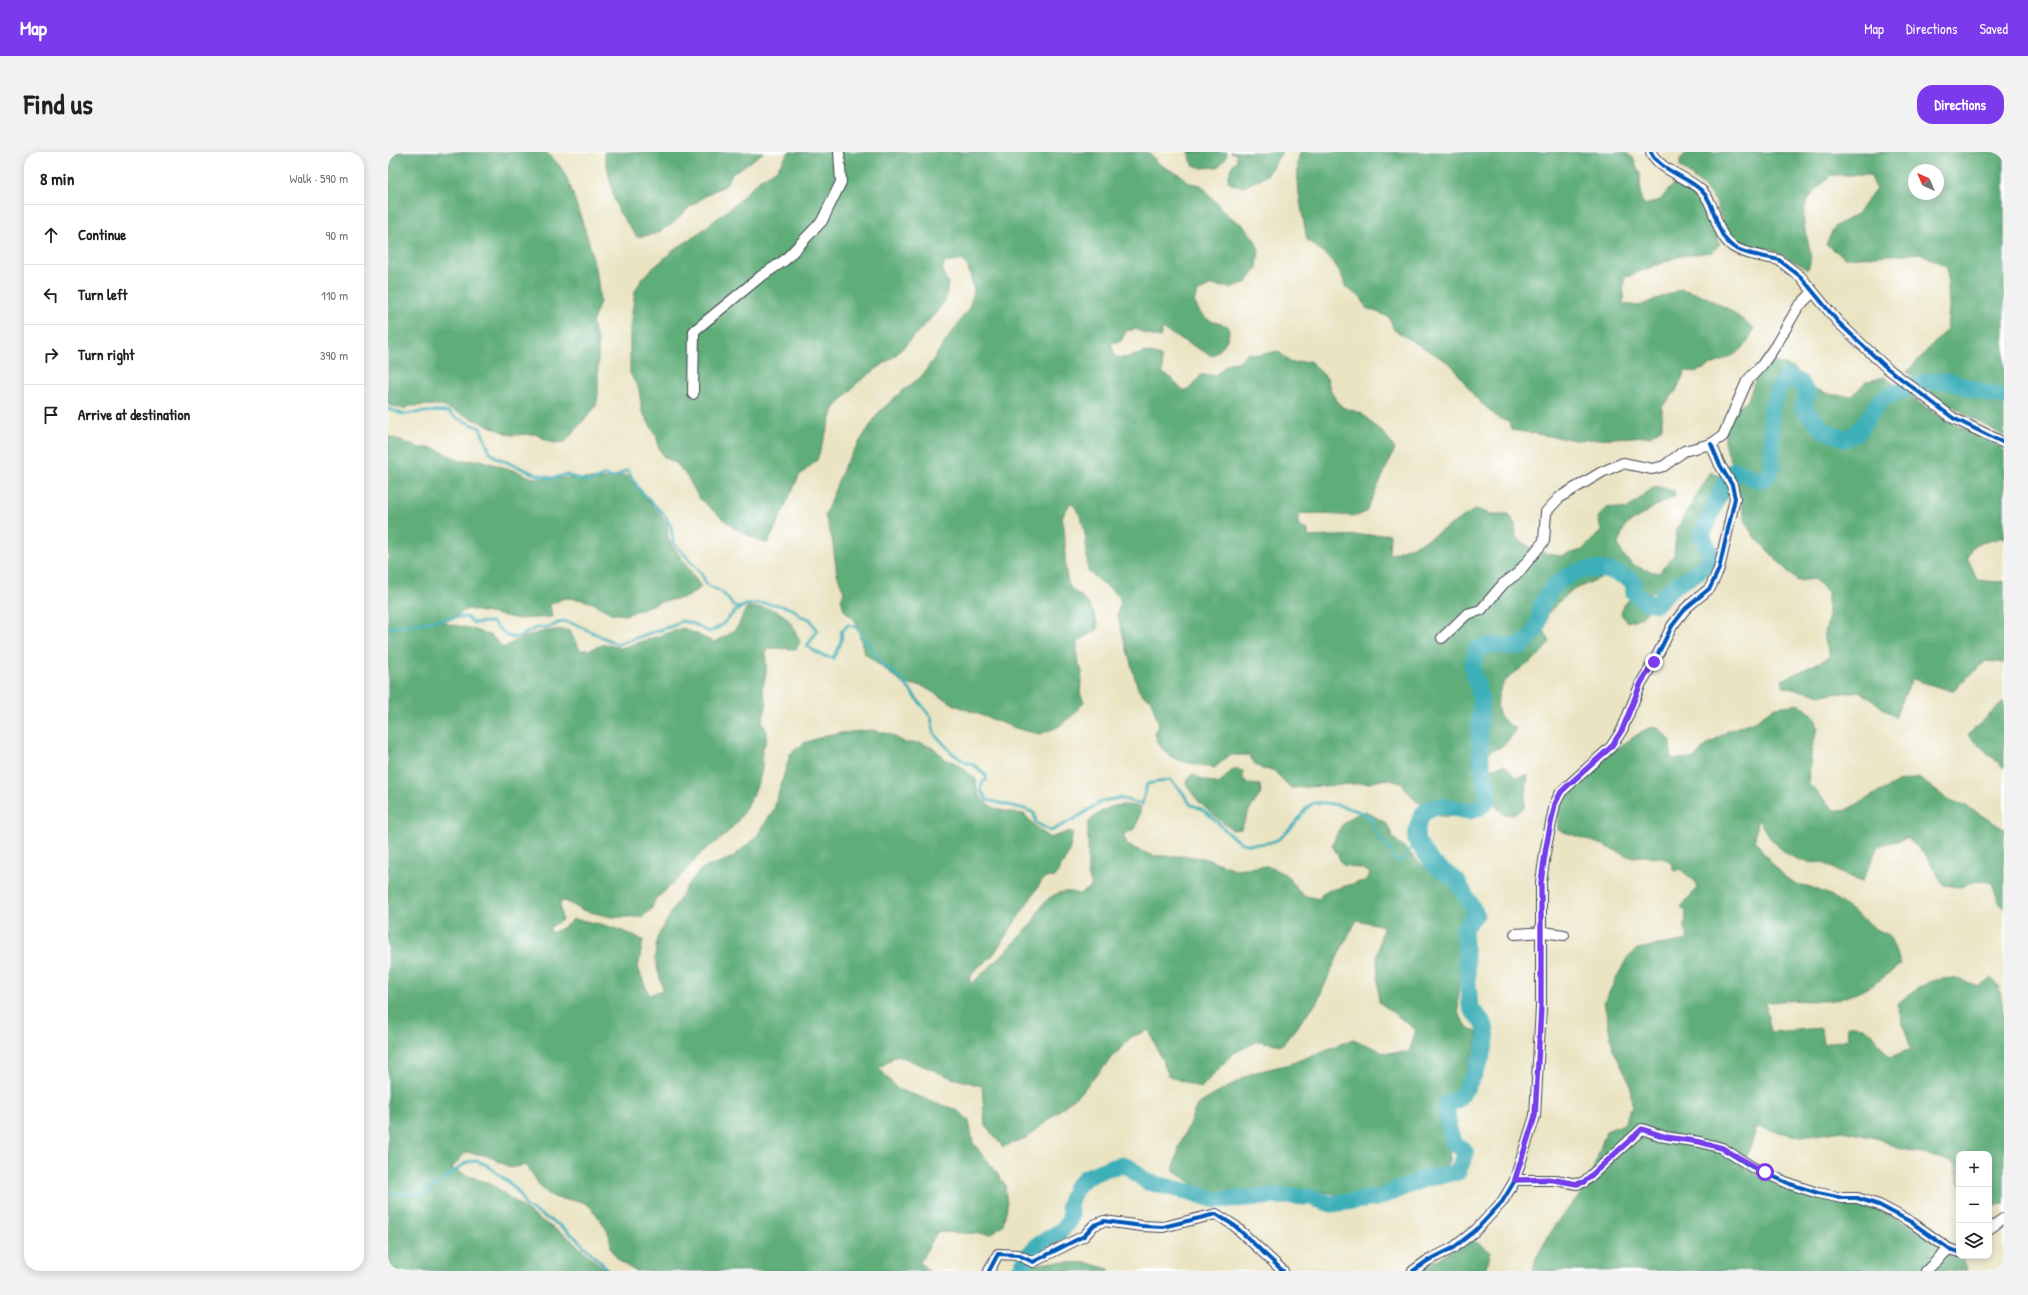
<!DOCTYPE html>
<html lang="en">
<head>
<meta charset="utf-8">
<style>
	body { margin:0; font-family:"Patrick Hand",sans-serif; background:#f2f2f2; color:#202124 }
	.controls { position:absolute; right:12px; bottom:12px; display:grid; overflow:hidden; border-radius:8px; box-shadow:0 2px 10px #0003 }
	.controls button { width:36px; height:36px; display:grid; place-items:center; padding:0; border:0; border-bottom:1px solid #e0e0e0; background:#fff; color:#202124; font:20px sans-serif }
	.compass { position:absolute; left:1520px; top:12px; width:36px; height:36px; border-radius:50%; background:#fff; box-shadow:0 2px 10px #0003; rotate:316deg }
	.stop { position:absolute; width:12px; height:12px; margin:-9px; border:3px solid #7c3aed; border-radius:50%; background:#fff }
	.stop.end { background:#7c3aed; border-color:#fff; box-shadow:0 1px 4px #0008 }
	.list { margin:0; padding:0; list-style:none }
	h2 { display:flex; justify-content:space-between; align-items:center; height:52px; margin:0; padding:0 16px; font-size:17px }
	h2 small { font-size:13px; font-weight:400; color:#757577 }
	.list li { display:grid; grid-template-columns:26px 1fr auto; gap:12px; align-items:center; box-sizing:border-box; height:60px; padding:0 16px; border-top:1px solid #e0e0e0 }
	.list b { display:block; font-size:15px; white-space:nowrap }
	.list em { font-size:13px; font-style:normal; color:#757577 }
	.icon { flex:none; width:22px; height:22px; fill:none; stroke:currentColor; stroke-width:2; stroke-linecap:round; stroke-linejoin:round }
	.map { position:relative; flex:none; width:1616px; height:1119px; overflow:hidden; border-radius:16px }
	header { display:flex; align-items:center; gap:24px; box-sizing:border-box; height:56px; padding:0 20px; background:#7c3aed; color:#fff }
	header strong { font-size:19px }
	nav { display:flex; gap:22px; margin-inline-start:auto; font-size:14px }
	.intro { display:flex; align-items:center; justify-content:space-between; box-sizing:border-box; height:96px; padding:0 24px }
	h1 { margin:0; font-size:28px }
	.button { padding:10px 18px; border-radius:16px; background:#7c3aed; color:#fff; font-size:14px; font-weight:700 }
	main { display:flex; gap:24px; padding:0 24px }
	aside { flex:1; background:#fff; border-radius:16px; box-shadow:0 2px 10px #0003 }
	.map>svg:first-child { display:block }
</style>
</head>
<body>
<header>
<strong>Map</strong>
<nav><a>Map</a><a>Directions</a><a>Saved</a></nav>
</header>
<div class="intro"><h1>Find us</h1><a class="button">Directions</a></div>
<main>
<aside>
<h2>8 min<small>Walk · 590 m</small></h2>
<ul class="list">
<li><svg class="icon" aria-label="ahead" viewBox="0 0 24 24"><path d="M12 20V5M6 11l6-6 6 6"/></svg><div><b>Continue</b></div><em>90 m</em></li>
<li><svg class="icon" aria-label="left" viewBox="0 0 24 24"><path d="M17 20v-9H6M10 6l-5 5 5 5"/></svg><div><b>Turn left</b></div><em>110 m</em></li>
<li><svg class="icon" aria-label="right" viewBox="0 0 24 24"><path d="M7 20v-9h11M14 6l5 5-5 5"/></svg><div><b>Turn right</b></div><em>390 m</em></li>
<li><svg class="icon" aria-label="arrive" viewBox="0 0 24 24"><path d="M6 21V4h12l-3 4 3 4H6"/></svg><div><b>Arrive at destination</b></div></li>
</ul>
</aside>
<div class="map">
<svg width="1616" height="1119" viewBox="0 0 1616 1119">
	<rect width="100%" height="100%" fill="#fff"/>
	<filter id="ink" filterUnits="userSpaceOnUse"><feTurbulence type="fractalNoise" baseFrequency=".025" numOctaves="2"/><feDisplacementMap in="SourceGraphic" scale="8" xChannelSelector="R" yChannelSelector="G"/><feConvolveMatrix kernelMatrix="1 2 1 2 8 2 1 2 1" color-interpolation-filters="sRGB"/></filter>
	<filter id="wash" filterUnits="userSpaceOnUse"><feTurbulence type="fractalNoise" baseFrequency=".012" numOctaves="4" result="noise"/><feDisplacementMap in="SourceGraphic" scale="16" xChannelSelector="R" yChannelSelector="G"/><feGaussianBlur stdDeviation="0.9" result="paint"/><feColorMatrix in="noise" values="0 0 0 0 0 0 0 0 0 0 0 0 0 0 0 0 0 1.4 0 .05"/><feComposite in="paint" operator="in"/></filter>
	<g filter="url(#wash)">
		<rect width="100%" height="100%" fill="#eae4c3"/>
		<!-- forest -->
		<g fill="#5ead79" stroke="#40685a" fill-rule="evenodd">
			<polygon points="0,0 158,0 171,13 180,28 201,90 210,130 212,150 204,171 210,189 210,243 208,254 177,290 165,291 147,282 123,283 52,253 22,254 16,257 0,253"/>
			<polygon points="216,0 376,0 344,22 337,34 325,39 303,54 284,72 267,82 249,85 231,60 226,47"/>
			<path d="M 401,0 L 760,0 L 769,10 L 778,16 L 793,23 L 802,31 L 813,33 L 840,64 L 855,73 L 867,88 L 871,98 L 869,116 L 859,130 L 842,136 L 823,133 L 810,140 L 806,149 C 815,169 820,168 840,174 C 844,186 833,197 824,204 L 774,177 L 772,186 L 755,181 L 748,177 L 738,179 L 733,189 L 723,191 L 727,205 L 738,206 L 758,200 L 773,204 L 775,222 C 785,225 787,233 796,239 L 805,234 L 813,223 L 827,223 L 841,211 L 850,210 L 859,201 L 871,203 L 890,199 L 903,211 L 922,209 L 939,226 L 943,240 L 954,255 L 973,261 L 997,283 L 1007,297 L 978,360 L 969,364 L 911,361 L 911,375 L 920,378 L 920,385 L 1002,382 L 1001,403 L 1037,389 L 1088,357 L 1103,362 L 1121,362 L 1127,372 L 1128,386 L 1150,400 L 1173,404 L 1194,398 L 1213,379 L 1210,365 L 1220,355 L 1239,357 L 1267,334 L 1286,339 L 1287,345 L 1269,353 L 1237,374 L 1230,392 C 1238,413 1251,417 1271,421 L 1286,403 L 1289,376 L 1323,320 L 1335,326 L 1340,336 L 1325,374 L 1312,391 L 1312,407 L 1307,415 L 1288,430 L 1263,441 C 1261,462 1260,464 1239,470 L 1233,462 L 1235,453 L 1251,439 L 1249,431 L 1241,425 L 1219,423 L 1181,440 L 1160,461 L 1156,478 L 1162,490 C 1158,494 1155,500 1150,504 C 1141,513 1124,520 1116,531 C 1105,548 1107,569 1128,576 C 1123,586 1116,597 1103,598 L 1096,608 L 1100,617 L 1117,613 L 1127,625 L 1140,623 L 1136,656 L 1125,663 L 1115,662 L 1105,652 L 1098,659 L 1088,665 L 1051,664 L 1027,648 L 1013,631 L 998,627 L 981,631 L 903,636 L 885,618 L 874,617 L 867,612 L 861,603 L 842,603 L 826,616 C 799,609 777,613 767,582 L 771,573 L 763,548 L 756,544 L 750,537 L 729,462 L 733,450 L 731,444 L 700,419 C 697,394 701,370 683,350 L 674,365 C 680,386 674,409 680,430 C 681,437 689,441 694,445 C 703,454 709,465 710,477 L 689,490 L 689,508 L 694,519 L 692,541 L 696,550 L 685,563 L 670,575 L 652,582 L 630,577 L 569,554 L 534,534 L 514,531 L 476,501 L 468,470 L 456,458 L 453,447 L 456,440 L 449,422 L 444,386 L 437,363 L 457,312 L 491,260 L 512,241 L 533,225 L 581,156 L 586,139 L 580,115 L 574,108 L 556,111 L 554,119 L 560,131 L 557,149 L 548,161 L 508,203 L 469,231 L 446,257 L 429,308 L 411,324 L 380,391 L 374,390 L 344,375 L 311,346 L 300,326 L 289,312 L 276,305 L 270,294 L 269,285 L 254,259 L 251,238 L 242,221 L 242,176 L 247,139 L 256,124 L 287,97 L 303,87 L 345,54 L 371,28 L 388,18 Z"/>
			<polygon points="800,0 839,0 837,7 830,15 814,16 805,13"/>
			<polygon points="843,0 894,0 878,24 855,35 844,32 840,29 843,15 849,8 848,2"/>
			<path d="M 912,0 L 1237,0 L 1245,6 L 1252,22 L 1253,48 L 1258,53 L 1272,48 L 1284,34 L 1294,32 L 1313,43 L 1332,92 L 1324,100 L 1292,104 L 1236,126 L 1235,152 L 1251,154 L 1293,137 L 1314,143 L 1340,157 L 1366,176 C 1357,201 1348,202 1326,212 C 1313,217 1312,221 1297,219 L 1288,239 L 1274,255 L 1274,276 L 1262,284 L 1188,288 L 1123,278 L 1121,270 L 1110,266 L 1088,246 L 1063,212 L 1006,178 L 1001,165 L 978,156 L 973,145 L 958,136 C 951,111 939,103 919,88 C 915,63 905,24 912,0 Z"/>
			<path d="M 1299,0 L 1616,0 L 1616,284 L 1545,243 L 1519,220 L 1559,177 L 1561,155 L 1559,115 L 1532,101 L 1457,106 L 1438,92 L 1447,74 L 1469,62 L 1488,36 L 1482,23 L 1443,23 C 1417,48 1410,54 1420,90 C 1423,101 1424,106 1420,117 L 1384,97 L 1367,96 L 1348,89 L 1338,80 L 1327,48 L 1314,33 L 1292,15 L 1292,7 ZM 1526,18 L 1550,18 L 1550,42 L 1526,42 Z"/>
			<path d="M 1386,210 L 1406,216 L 1425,236 L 1444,243 L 1465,244 L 1477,230 L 1496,225 C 1518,240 1537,257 1560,269 C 1579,279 1599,284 1616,298 L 1616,385 L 1586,393 L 1579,405 L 1589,428 L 1610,430 L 1616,429 L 1616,511 L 1598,509 L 1564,539 L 1524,527 L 1507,565 L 1472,539 L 1433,543 L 1396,535 L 1394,528 L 1442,505 L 1436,485 L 1440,469 L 1440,440 L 1426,427 L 1409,429 L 1365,383 L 1358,371 L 1344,310 L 1337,295 L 1337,270 L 1344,257 L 1359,250 L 1372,215 Z"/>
			<path d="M 0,284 L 32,296 L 46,296 L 73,309 L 91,308 L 125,318 L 145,326 L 216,327 L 238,323 L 279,371 L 280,387 L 313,435 L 300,445 L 272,450 L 237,463 L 223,461 L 205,451 L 190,447 L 176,446 L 162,453 L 164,465 L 132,467 L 79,457 L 56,471 L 85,477 L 105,485 L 115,496 C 135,484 158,476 181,478 L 192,498 L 201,498 L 217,492 L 233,496 L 295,476 L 326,490 C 334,486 344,482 349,475 C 354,469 353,462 360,455 C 392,456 400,460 412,490 L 408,497 L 378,496 L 378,522 L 374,537 L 379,551 L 374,570 L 379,579 L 378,590 L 374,598 L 374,617 L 371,629 L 362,649 L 349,670 L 334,686 L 314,700 L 292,725 L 267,748 L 263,758 L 254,765 L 223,765 L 194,758 L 179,750 L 173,749 L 172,754 L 174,768 L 161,776 L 164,781 L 179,773 L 185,767 C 208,770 235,777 255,788 L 250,816 L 261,843 L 275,838 L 267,807 L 269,786 L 283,761 L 299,734 L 313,717 L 344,706 L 369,684 L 386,657 L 402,602 L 416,591 L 443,582 L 484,578 L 502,582 L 517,591 L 533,591 L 547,597 L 557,607 L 570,612 L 588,627 C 588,656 613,659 636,662 L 649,676 L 662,686 L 682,679 L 685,681 L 681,701 L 667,725 L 656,726 L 605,803 L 587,818 L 581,827 L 584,831 C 605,813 625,793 643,772 C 649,765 651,755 658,749 C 668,739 680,738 692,742 L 704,734 L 700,723 L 700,671 C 716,654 730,650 753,655 L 748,676 L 735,683 L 740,694 L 766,704 L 797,704 L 815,706 L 847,717 L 879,714 L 897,722 L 915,743 L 931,747 L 936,740 L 979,728 L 982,721 L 975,717 L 955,713 L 944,693 C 953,671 956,667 978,659 L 999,672 L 1005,686 L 1017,696 L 1038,717 L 1068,736 L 1079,756 L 1072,788 L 1070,860 L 1078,874 L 1090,880 L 1088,894 L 1074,931 L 1063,943 L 1052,961 L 1061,994 L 1062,1010 L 1051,1019 L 961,1045 L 931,1039 L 837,1043 L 811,1036 L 785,1018 L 791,996 L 809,953 L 864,921 L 902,912 L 965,887 L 998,901 L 1021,900 L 1028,878 L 991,850 L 989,804 L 995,774 L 969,768 L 952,799 L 929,850 L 894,893 L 870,889 L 844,902 L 813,936 L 781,924 L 761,878 L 743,885 L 692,941 L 640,985 L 615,995 L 597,973 L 594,934 L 564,926 L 509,903 L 491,916 L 509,937 L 569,958 L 581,969 L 585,991 L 617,1032 L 619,1055 L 615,1073 L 603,1082 L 549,1080 L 532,1110 L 541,1119 L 247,1119 C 239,1114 228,1108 224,1098 C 222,1094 223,1088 221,1083 C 219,1076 205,1057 200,1053 C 189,1045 174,1050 164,1044 C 147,1035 148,1021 136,1013 L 123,1016 L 101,1004 L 78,1000 L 63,1017 L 105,1033 L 146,1064 L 181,1086 L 218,1119 L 0,1119 Z"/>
			<polygon points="1616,549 1616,616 1580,583"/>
			<path d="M 1412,552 L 1427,565 L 1430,577 L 1424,596 L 1420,631 L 1446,658 L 1456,659 L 1512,629 L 1531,626 L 1563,650 L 1575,652 L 1616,677 L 1616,755 L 1612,752 L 1604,731 L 1592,728 L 1572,735 L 1556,733 L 1536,701 L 1519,686 L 1490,694 L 1474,730 L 1451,720 L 1434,710 C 1412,714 1393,700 1380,683 C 1376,678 1375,673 1369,668 L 1367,687 L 1376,702 L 1398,726 L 1409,732 L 1423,735 L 1444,744 L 1490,778 L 1501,783 L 1513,812 C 1491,830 1465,848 1436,849 C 1416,849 1397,847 1377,851 L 1383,880 L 1433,876 L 1435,892 L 1460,887 L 1459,874 C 1487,872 1485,888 1502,905 L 1523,897 L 1509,852 C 1536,830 1556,817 1590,835 L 1603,826 L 1611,834 L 1616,864 L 1616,1052 L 1601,1054 L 1601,1002 L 1571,1002 L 1571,1034 L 1567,1010 L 1514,997 L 1488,986 L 1455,979 L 1413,985 L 1369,975 L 1355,1015 L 1395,1036 L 1397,1034 L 1483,1055 L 1518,1071 L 1573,1104 L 1579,1118 L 1145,1119 L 1148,1106 L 1168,1071 L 1200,1033 L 1218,979 L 1236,972 L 1244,954 L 1242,932 L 1225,897 L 1216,850 L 1238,808 L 1249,797 L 1300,788 L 1297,777 L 1298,760 L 1293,755 L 1309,736 L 1308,730 L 1292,717 L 1286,719 L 1282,709 L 1270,705 L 1255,704 L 1242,705 L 1215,693 L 1170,678 C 1169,665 1170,651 1178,640 C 1185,630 1250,579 1261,576 C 1263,575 1267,576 1270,576 L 1283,589 L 1282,606 L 1305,607 L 1319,593 L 1340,579 L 1368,568 L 1388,555 Z"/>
			<path d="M 845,617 L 855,619 L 855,627 L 861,632 L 872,633 L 873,642 L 862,657 L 853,677 L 844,678 C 829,665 806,650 798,631 L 804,622 L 816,628 L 831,632 Z"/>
			<polygon points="1082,1086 1103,1100 1097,1119 1031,1119"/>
			<polygon points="667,1110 700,1111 721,1117 721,1119 633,1119 638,1113"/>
		</g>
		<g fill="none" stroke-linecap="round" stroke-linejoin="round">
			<!-- stream -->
			<g stroke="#3eafb8" stroke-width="3">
				<polyline points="0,257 15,262 47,259 61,260 65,264 92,276 102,300 109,306 147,322 165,326 178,323 202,330 217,323 225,326 239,318 251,337 278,365 283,375 285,390 313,421 319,433 334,440 345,453 352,456"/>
				<path d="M 0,476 L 71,465 L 78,465 L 86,471 L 104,470 L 118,483 L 125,486 L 133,484 L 148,476 L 161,475 L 175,469 L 189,473 L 229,492 L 287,473 L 293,469 L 304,471 L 321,480 C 339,474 341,460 356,454 C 368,449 406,452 412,464 L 422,467 L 429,479 L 419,494 C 428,501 435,505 445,506 C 449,498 456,489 453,480 L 460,473 L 468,475 L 493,511 L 514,528 L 543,565 L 546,581 L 564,601 L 577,610 L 586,613 L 598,623 L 598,628 L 594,631 L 593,638 L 599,648 L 637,657 L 646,661 L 648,671 L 663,679 L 690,665 L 714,649 L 731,646 L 754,652 L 759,632 L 782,628 L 792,637 L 803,653 C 826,658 842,691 859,692 C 888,693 894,688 912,665 C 915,660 919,655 924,652 C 935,647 978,659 984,668 C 987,672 987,678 989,683 C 995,692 1004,695 1006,707 L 1010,709 L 1015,708 L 1028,688"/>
				<polyline points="0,1041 35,1043 79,1010 89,1009 99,1013 126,1035 132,1042 137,1054 171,1073 188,1086 221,1119"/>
			</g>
			<!-- river -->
			<path stroke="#3eafb8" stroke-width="17" d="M 631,1119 L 641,1102 L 651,1092 L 673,1079 L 680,1071 L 683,1063 L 681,1053 L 687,1036 L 698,1025 L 720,1016 L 734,1013 L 742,1016 L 759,1030 L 802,1040 L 827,1048 L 891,1044 L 922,1045 L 943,1052 L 990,1046 L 1036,1027 L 1070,1020 L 1078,1001 C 1075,995 1070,996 1066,991 C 1063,987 1058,958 1058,952 L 1061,950 L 1068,949 C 1081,935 1104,894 1097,875 C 1095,866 1083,861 1082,853 C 1079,827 1078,802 1076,776 L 1088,762 L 1069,729 L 1044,711 L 1028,688 C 1029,666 1035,651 1061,655 C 1067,656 1073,658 1079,659 C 1087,659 1094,654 1099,650 L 1099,638 L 1093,609 L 1091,582 L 1093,549 L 1084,513 L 1089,497 C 1103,490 1118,496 1134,494 C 1139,488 1147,482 1149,475 C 1152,468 1151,458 1154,451 C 1174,415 1211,408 1245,429 L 1246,441 L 1258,450 L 1268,452 C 1284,431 1302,428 1320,412 L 1322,401 L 1314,383 C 1320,371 1337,323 1346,318 L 1371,328 L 1378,326 L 1384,315 L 1383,257 L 1390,238 L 1399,225 L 1412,230 L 1420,243 L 1414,255 L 1436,278 L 1457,287 L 1469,281 L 1492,249 L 1502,243 L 1542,229 L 1562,229 L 1593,240 L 1616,245"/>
		</g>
	</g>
	<g filter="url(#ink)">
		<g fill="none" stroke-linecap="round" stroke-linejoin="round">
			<defs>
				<g id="minor">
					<path d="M 1263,0 C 1272,19 1299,24 1314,39 C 1329,54 1326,80 1344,94 C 1357,103 1376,104 1391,108 L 1413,125 L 1450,170 L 1499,216 L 1565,266 L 1616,291"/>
					<polyline points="305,242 306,179 372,125 397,108 434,69 453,30 451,0"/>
					<polyline points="1054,486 1079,462 1093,458 1115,432 1130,421 1156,389 1158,360 1172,345 1214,320 1235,311 1264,317 1276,314 1296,299 1323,292 1335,284 1359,229 1374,213 1388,193 1410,155 1425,140"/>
					<polyline points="1127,782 1156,780 1176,783"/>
					<polyline points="1127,1028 1168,1028 1189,1032 1196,1030 1254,977 1277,985 1312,990 1334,996 1364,1015 1402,1032 1430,1041 1454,1046 1469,1046 1491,1053 1523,1070 1561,1097 1571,1100"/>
					<polyline points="1601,1077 1616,1066"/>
					<polyline points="601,1119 610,1102 630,1103 645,1110 696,1084 706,1073 716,1069 754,1074 775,1075 828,1062 847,1074 895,1119"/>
					<polyline points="1025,1119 1039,1109 1065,1096 1088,1078 1114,1050 1126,1030 1147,964 1153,855 1153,730 1158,695 1167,652 1173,640 1223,595 1234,578 1253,531 1266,510 1284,474 1298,456 1322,436 1331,417 1347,346 1344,333 1332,313 1323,292"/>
					<polyline points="1538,1119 1561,1097"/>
				</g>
			</defs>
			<!-- minor casing -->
			<use href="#minor" stroke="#403f4f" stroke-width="12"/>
			<!-- minor -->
			<use href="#minor" stroke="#fff" stroke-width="10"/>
			<defs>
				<g id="cycleway">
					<path d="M 1263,0 C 1272,19 1299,24 1314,39 C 1329,54 1326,80 1344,94 C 1357,103 1376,104 1391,108 L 1413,125 L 1450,170 L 1499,216 L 1565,266 L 1616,291"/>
					<polyline points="1127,1028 1168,1028 1189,1032 1196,1030 1254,977 1277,985 1312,990 1334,996 1364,1015 1402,1032 1430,1041 1454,1046 1469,1046 1491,1053 1523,1070 1561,1097 1571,1100"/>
					<polyline points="601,1119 610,1102 630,1103 645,1110 696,1084 706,1073 716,1069 754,1074 775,1075 828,1062 847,1074 895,1119"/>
					<polyline points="1025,1119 1039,1109 1065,1096 1088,1078 1114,1050 1126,1030 1147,964 1153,855 1153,730 1158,695 1167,652 1173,640 1223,595 1234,578 1253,531 1266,510 1284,474 1298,456 1322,436 1331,417 1347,346 1344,333 1332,313 1323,292"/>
				</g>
			</defs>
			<!-- cycleway casing -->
			<use href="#cycleway" stroke="#fff" stroke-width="6"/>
			<!-- cycleway -->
			<use href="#cycleway" stroke="#0057b8" stroke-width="4"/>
		</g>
	</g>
	<g fill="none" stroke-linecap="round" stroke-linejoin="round" filter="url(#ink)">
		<!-- route -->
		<polyline stroke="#7c3aed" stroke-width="5" points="1266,510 1253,531 1234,578 1223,595 1179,634 1173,640 1167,652 1158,695 1153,730 1153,855 1147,964 1127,1028 1160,1027 1189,1032 1196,1030 1254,977 1278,985 1312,990 1334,996 1377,1020"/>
	</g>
</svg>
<div class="controls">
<button>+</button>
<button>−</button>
<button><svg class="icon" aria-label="layers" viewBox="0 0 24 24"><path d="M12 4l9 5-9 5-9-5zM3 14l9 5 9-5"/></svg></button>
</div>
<svg class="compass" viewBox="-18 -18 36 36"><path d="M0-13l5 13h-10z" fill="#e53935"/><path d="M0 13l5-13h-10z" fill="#757577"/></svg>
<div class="stop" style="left:1377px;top:1020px"></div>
<div class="stop end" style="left:1266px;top:510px"></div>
</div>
</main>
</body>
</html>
